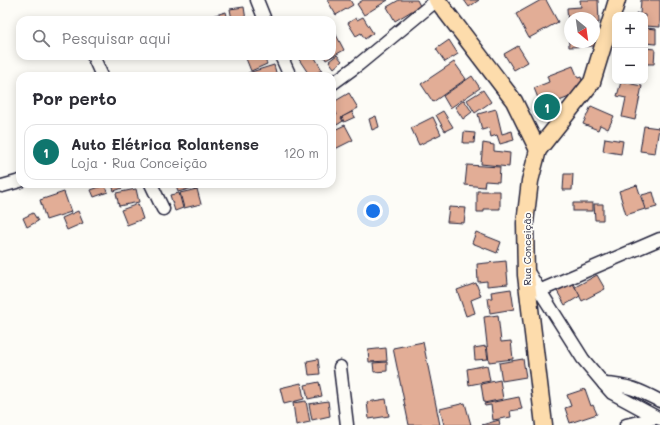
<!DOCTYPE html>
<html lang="pt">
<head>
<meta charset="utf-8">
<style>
	body { margin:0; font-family:Mali,sans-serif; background:#f2f2f3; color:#2b2b33 }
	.controls { position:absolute; right:12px; top:12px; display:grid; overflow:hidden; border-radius:8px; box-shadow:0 2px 10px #0003 }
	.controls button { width:36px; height:36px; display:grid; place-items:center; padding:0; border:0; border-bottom:1px solid #e1e1e2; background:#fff; color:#2b2b33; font:20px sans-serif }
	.compass { position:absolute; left:564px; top:12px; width:36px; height:36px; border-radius:50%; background:#fff; box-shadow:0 2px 10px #0003; rotate:151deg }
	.you { position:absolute; left:373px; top:211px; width:14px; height:14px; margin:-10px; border:3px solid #fff; border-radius:50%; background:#1a73e8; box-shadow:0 0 0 6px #1a73e833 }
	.badge { display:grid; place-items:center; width:26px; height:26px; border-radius:50%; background:#0f766e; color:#fff; font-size:13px; font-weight:700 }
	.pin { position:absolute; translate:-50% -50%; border:2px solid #fff; box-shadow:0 1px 4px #0006 }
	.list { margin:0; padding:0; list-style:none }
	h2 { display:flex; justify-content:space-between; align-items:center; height:52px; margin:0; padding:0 16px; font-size:17px }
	h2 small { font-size:13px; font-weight:400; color:#7c7c81 }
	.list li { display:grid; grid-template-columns:26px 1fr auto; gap:12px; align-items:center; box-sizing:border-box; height:56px; margin:0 8px 8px; padding:0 8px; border:1px solid #e1e1e2; border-radius:12px }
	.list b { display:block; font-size:15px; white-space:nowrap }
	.list p { margin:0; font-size:13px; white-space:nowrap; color:#7c7c81 }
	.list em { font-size:13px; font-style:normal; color:#7c7c81 }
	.icon { flex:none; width:22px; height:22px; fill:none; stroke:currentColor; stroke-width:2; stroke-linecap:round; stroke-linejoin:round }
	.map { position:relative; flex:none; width:660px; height:425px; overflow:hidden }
	.search { position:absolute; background:#fff; box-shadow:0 2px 10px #0003; left:16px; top:16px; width:320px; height:44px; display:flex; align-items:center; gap:10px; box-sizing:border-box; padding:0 14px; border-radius:12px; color:#7c7c81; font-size:15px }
	.panel { position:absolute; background:#fff; box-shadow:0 2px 10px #0003; left:16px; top:72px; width:320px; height:116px; border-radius:12px }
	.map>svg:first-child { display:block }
</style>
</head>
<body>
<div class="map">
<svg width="660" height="425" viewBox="0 0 660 425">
	<rect width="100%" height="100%" fill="#fdfcf7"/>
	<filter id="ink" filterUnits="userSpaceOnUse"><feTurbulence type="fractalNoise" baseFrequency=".025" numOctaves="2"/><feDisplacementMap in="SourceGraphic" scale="8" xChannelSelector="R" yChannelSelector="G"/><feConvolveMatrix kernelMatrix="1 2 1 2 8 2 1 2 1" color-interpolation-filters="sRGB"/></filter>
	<g filter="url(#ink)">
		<!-- building -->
		<g fill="#e2ad96" stroke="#22223b">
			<polygon points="327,0 350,0 353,5 336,15"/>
			<polygon points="363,0 388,0 364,15 357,4"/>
			<polygon points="399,0 417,0 420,6 395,21 387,7"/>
			<polygon points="464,0 479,0 469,7"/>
			<polygon points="541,0 546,0 558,22 529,38 516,14"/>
			<polygon points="580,0 598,0 599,23 594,23 594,18 570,18 570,25 568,25 567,8 581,7"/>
			<polygon points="641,0 660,0 660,27 645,26 645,15 636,15 636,13 640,14"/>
			<polygon points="244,7 246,20 232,20 230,9"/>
			<polygon points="226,12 228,20 209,20 208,17"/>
			<polygon points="363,17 373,33 365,39 361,33 356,36 348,23 356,18 357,20"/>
			<polygon points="568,28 570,28 570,42 594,42 594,33 595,46 569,47"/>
			<polygon points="645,28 656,29 656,44 645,43"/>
			<polygon points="333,29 344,50 326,60 324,56 332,56"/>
			<polygon points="449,40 458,54 445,62 436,49"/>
			<polygon points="518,46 528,62 514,70 504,54"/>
			<polygon points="645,48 655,49 654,64 645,64"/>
			<polygon points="337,55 342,61 334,68 329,61"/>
			<polygon points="245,56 263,56 267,64 251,71"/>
			<polygon points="302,56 314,56 322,70 310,76 298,58"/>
			<polygon points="454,62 466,79 433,102 421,84"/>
			<polygon points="274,65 277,76 249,76 248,73"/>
			<polygon points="573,66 578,78 581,77 583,84 576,86 579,93 542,108 534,88 549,82 547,76"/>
			<polygon points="472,76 480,88 450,108 443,96"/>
			<polygon points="621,82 642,86 635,120 622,117 626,98 617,96"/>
			<polygon points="483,90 491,102 475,113 467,100"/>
			<polygon points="349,93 358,108 341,118 343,121 337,125 333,117 337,115 332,103"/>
			<polygon points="464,100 472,112 463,119 455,107"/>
			<polygon points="591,106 614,116 608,129 600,125 598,130 583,124"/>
			<polygon points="496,109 502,134 512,131 514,140 500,144 497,135 491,137 489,128 482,130 478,114"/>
			<polygon points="443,111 453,127 445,131 436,115"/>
			<polygon points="352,112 355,117 344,122 342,117"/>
			<polygon points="376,116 379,127 372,130 369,119"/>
			<polygon points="433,117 441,134 419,145 411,128"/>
			<polygon points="345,125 353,140 335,149 332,144 332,131"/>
			<polygon points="644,126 659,128 655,153 640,151"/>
			<polygon points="464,132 475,133 474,143 463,143"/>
			<polygon points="605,138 623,141 621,154 603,151"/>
			<polygon points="483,143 494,145 494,151 510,153 509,167 481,164"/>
			<polygon points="467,165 500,167 499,182 485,181 484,187 465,185"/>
			<polygon points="564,174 573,174 572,190 563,190"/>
			<polygon points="112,184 134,184 114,191"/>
			<polygon points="176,184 198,184 199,186 178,192"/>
			<polygon points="105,185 108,192 94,197 91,190"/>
			<polygon points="637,185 645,209 626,215 619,191"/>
			<polygon points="136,189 139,202 119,206 116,193"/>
			<polygon points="197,189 201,204 184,208 180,193"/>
			<polygon points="477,191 500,191 500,209 484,209 484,212 477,212"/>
			<polygon points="64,192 71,212 46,220 40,200"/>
			<polygon points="653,192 657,207 646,210 642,195"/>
			<polygon points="179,193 183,208 175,211 170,195"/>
			<rect x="573" y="203" width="20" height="8"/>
			<polygon points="138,204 143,219 127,225 121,210"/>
			<polygon points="594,204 603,204 603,220 595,220"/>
			<polygon points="449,207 466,208 464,223 447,222"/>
			<polygon points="78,211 83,223 67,230 62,218"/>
			<polygon points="33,213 38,221 27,227 23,218"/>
			<polygon points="476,232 501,242 497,253 472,243"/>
			<polygon points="506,261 508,284 487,286 487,281 478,282 477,264"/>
			<polygon points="597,275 605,289 582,301 575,287"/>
			<polygon points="572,282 580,296 565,305 557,291"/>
			<polygon points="476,283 481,296 471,300 475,313 466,316 457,290"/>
			<polygon points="511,289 514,309 490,313 488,298 492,298 491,292"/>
			<polygon points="498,315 501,342 511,341 513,359 489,362 484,317"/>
			<polygon points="423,342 440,425 409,425 393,348"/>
			<polygon points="486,346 488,359 475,360 474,348"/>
			<polygon points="386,348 387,361 369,362 368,350"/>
			<polygon points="318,359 320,374 309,375 307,361"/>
			<polygon points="523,359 526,377 502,381 499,363"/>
			<polygon points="387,362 387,371 374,372 373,363"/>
			<polygon points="487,365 490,381 469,385 467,369"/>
			<polygon points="500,380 503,399 484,403 481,384"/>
			<polygon points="319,382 322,396 308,399 305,385"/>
			<polygon points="301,383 304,399 284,404 280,388"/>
			<polygon points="585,389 591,406 593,405 597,414 570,423 565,408 571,406 567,395"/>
			<polygon points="519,397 522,409 510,411 511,417 493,420 491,405 485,406 484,404"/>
			<polygon points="386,399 389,416 369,419 367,402"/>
			<polygon points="306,401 310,422 296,425 293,403"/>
			<polygon points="328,401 330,416 312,420 309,404"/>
			<polygon points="465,403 471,425 444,425 440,409"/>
			<polygon points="499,420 500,425 482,425"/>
		</g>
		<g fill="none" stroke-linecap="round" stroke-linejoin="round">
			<defs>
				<g id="minor">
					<polyline points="257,0 265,20"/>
					<polyline points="93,56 102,76"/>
					<polyline points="281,56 290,76"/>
					<polyline points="332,84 358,65 437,0"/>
					<polyline points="151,184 163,209"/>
					<polyline points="2,186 20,181"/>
					<polyline points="528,272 583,359 604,384 612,393 660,419"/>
					<polyline points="539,291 660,239"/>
					<polyline points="340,367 347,425"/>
					<path d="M 604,384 C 628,385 639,390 660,401"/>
					<polyline points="626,425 655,418"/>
				</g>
				<g id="major">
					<polyline points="437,0 514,101 538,150"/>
					<polyline points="544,425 526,275 525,223 530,181 538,150 592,82 617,0"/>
				</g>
			</defs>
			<!-- minor casing -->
			<use href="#minor" stroke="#22223b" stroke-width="15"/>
			<!-- major casing -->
			<use href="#major" stroke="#22223b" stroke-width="19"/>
			<!-- minor -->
			<use href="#minor" stroke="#fdfcf7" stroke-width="12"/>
			<!-- major -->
			<use href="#major" stroke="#fddcac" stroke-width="16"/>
		</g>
	</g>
	<g text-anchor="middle" stroke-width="3.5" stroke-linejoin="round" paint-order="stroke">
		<!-- street labels -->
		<g font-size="10" fill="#22223b" stroke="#fdfcf7">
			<text transform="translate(527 249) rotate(-90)" y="4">Rua Conceição</text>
		</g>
	</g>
</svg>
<div class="controls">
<button>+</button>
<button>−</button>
</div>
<svg class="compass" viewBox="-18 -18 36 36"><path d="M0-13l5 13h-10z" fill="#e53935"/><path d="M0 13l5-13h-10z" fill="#7c7c81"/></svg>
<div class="you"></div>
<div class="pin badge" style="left:547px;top:107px">1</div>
<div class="search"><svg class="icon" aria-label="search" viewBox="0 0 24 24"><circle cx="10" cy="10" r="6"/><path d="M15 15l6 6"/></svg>Pesquisar aqui</div>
<section class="panel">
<h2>Por perto<small></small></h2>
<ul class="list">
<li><span class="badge">1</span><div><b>Auto Elétrica Rolantense</b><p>Loja · Rua Conceição</p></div><em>120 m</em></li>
</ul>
</section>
</div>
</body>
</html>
